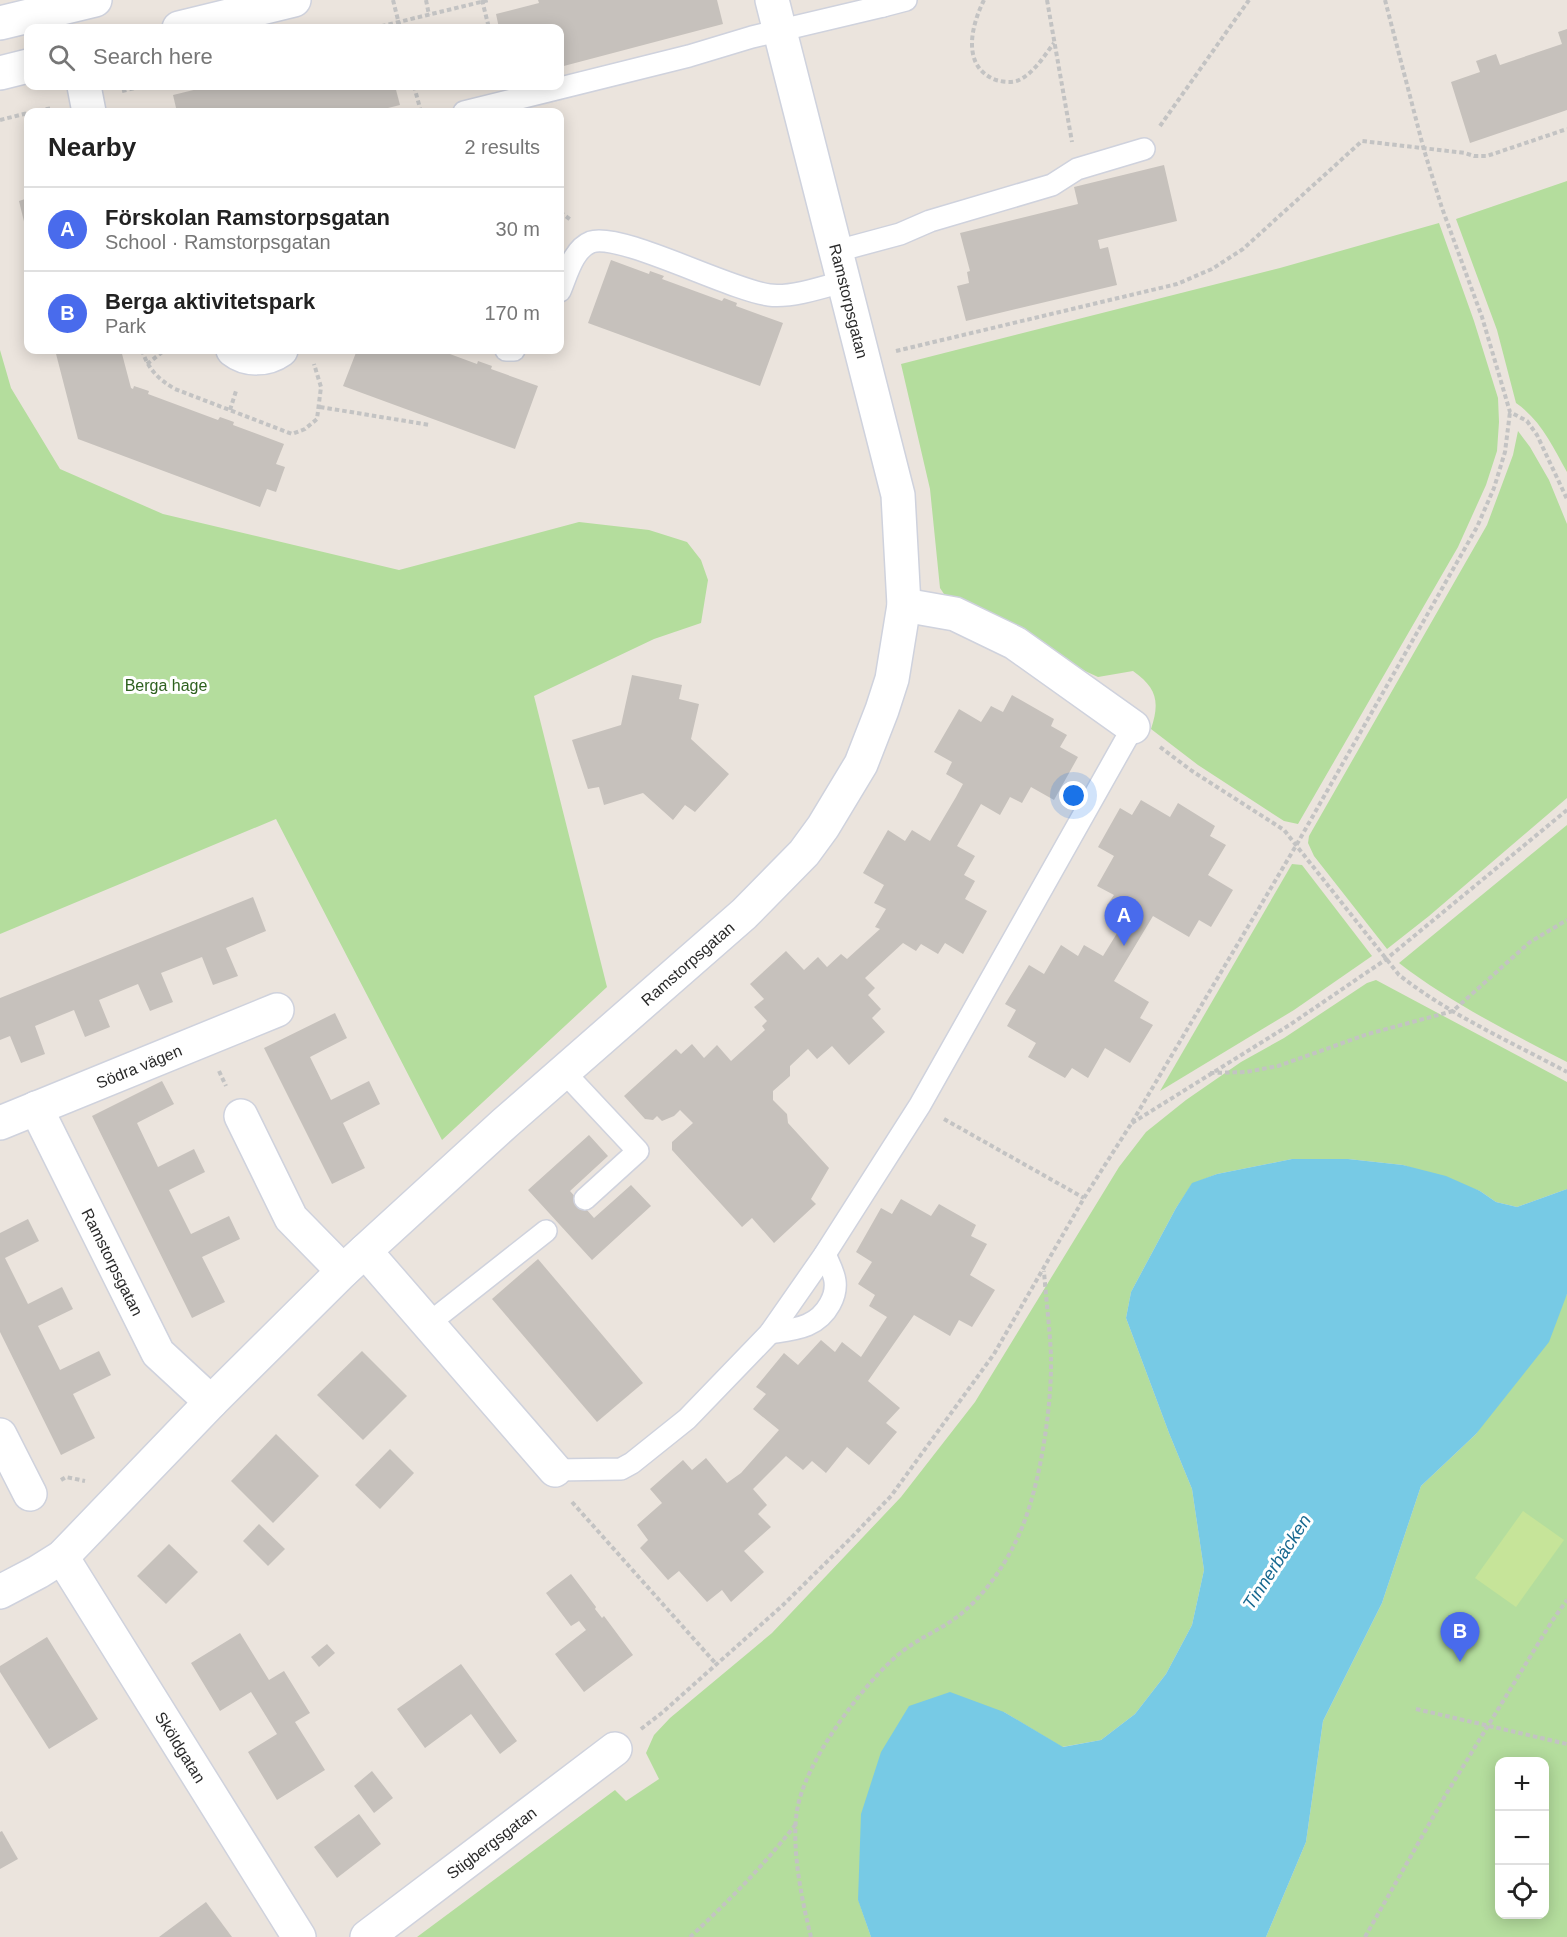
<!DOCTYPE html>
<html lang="en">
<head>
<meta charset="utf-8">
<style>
	body { margin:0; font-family:Helvetica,sans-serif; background:#f2f2f2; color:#222 }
	.controls { position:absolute; right:18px; bottom:18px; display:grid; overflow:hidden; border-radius:12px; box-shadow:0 3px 15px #0003 }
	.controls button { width:54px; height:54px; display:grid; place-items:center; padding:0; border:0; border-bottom:2px solid #e0e0e0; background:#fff; color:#222; font:30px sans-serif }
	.you { position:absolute; left:1074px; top:796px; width:21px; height:21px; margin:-15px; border:4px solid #fff; border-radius:50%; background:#1a73e8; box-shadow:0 0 0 9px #1a73e833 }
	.badge { display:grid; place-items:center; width:39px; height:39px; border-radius:50%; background:#496bec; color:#fff; font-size:20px; font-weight:700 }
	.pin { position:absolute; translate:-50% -50px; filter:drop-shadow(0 2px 3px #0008) }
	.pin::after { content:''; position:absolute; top:32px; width:21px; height:18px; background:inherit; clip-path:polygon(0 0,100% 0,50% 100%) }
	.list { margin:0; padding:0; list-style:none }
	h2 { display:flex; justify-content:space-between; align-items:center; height:78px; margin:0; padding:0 24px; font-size:26px }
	h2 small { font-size:20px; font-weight:400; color:#767676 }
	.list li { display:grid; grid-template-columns:39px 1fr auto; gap:18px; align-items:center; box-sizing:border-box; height:84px; padding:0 24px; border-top:2px solid #e0e0e0 }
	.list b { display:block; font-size:22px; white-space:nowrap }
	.list p { margin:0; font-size:20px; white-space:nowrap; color:#767676 }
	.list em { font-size:20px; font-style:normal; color:#767676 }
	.icon { flex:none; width:33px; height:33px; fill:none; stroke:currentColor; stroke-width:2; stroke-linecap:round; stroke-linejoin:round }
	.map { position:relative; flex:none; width:1567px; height:1937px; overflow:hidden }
	.search { position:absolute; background:#fff; box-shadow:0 3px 15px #0003; left:24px; top:24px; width:540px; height:66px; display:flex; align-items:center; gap:15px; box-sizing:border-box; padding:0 21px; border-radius:12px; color:#767676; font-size:22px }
	.panel { position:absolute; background:#fff; box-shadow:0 3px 15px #0003; left:24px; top:108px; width:540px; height:246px; border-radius:12px }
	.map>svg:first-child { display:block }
</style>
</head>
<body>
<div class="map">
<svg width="1567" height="1937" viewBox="0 0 1567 1937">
	<rect width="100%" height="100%" fill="#ebe4dd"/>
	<!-- green -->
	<g fill="#b4dd9d" fill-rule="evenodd">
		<path d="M 1567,181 L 1567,472 C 1553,447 1541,420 1516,403 L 1497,330 L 1456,219 Z"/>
		<path d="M 1439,223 L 1474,321 L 1498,398 L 1499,422 L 1497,451 L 1486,485 L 1458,547 L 1298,824 L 1284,821 L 1198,765 L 1151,729 C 1160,702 1157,688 1133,671 L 1098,677 L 1085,671 L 1006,623 L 948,600 L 940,588 L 930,489 L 901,364 L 1280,268 Z"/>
		<polygon points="0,350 11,388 60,469 163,514 399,570 579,522 649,530 687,542 701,560 708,580 701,623 654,639 534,696 607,987 442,1140 276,819 0,934"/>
		<polygon points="1518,431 1530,447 1549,480 1567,524 1567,798 1429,916 1387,949 1314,856 1308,843 1309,836 1487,525 1513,455"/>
		<path d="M 1567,825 L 1567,1062 C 1509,1032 1451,1003 1399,963 Z"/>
		<polygon points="1292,864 1302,865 1372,956 1294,1010 1160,1091"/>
		<polygon points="1376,980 1567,1082 1567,1189 1517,1207 1496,1202 1480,1191 1403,1165 1348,1159 1292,1159 1217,1174 1192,1184 1176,1208 1131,1292 1126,1318 1169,1433 1192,1489 1204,1570 1192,1625 1166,1674 1135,1714 1101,1740 1062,1747 1004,1712 858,1899 871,1937 417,1937 615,1790 626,1801 659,1779 646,1753 654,1735 670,1718 772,1633 901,1497 975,1402 1119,1167 1146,1132 1186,1100 1241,1062 1284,1038 1367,983"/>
		<path d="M 1567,1294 L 1567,1937 L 1266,1937 L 1306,1842 L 1323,1721 L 1382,1603 L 1421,1486 L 1476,1434 ZM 1500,1762 L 1544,1762 L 1544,1914 L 1500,1914 Z"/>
	</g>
	<!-- pitch -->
	<polygon fill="#c6e499" points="1523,1511 1564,1540 1516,1607 1475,1578"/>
	<!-- water -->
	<polygon fill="#77cae5" points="1292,1159 1348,1159 1403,1165 1446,1176 1480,1191 1496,1202 1517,1207 1567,1189 1567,1294 1549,1342 1476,1434 1421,1486 1382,1603 1323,1721 1306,1842 1266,1937 871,1937 858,1900 861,1814 881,1752 909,1706 950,1692 1004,1712 1063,1747 1101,1740 1135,1714 1166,1674 1192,1625 1204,1570 1192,1489 1169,1433 1126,1318 1131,1292 1176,1208 1192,1183 1217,1174"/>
	<!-- building -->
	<g fill="#c6c1bc">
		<polygon points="538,0 717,0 723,24 560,67 560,28 499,28 496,14 539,3"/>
		<polygon points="1567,29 1567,110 1470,143 1451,82 1480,72 1476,61 1496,54 1500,65 1562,44 1558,32"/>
		<polygon points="210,86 395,86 400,105 372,112 177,112 173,95"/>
		<polygon points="1164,165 1177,221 1098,240 1100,249 1108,247 1117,285 966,321 957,286 969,283 967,272 970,271 960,233 1078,204 1074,187"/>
		<polygon points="28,198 28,238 19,201"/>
		<polygon points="611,260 649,274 650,271 664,276 662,279 722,301 724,298 737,303 736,306 783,323 760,386 588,323"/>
		<polygon points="55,350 121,350 131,388 133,389 134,386 149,391 148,394 218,420 220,417 234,422 233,425 284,444 276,464 285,467 276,492 267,489 260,507 78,439"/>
		<polygon points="357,350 439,350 477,364 478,361 492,366 491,369 538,386 515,449 343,386"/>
		<polygon points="632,675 682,685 679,699 699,704 691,739 729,774 695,812 685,805 673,820 643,793 604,805 599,787 588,789 572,740 621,725"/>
		<polygon points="1012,695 1054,719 1051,726 1067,735 1060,747 1078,757 1054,800 1031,787 1022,803 1010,797 1000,815 981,804 957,846 975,856 964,875 975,881 965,899 987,911 963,954 945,943 938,954 921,944 916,951 903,943 865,978 875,988 868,995 881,1009 872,1018 885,1032 849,1065 832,1046 817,1059 808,1049 790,1066 790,1076 773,1091 773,1100 787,1114 788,1123 829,1168 811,1199 816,1204 774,1243 752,1218 742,1227 672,1150 672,1142 693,1123 680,1110 674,1116 662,1121 657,1116 653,1120 645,1119 624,1096 676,1049 681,1054 692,1044 704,1058 717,1045 731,1061 765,1030 762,1026 767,1021 754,1007 764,999 750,984 786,951 804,970 818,957 827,967 841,954 847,959 880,929 875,927 886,909 874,903 884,885 863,873 888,830 905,841 912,830 930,841 956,797 963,784 946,774 952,762 934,752 959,709 981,722 991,706 1003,712"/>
		<polygon points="1141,800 1170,817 1178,803 1215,826 1210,836 1226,845 1208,875 1233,890 1211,927 1199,920 1189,937 1153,916 1114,981 1149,1002 1140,1018 1153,1025 1130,1063 1105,1048 1088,1078 1072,1068 1065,1078 1028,1057 1036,1043 1007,1026 1016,1010 1005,1004 1029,965 1044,974 1061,945 1078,956 1084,945 1103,956 1127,917 1107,905 1114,895 1097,886 1114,856 1098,847 1120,808 1132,815"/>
		<polygon points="253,897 266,931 226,948 238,976 213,985 202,957 161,973 173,1002 150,1011 138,984 99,1000 110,1027 85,1037 74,1010 35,1026 45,1054 21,1063 10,1036 0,1040 0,998"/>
		<polygon points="335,1013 347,1038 310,1057 331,1100 369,1081 380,1104 343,1123 365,1168 332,1184 264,1048"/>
		<polygon points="162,1081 174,1104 137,1123 158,1167 194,1149 205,1172 169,1190 191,1234 229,1216 240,1239 202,1257 225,1302 192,1318 92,1116"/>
		<polygon points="589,1135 608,1156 570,1191 594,1218 631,1185 651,1206 592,1260 528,1190"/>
		<polygon points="901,1199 931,1216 939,1204 976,1225 971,1236 987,1244 970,1275 995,1290 972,1327 959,1320 950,1336 914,1315 868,1381 900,1408 886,1423 897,1432 869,1465 847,1447 826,1473 812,1461 803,1470 786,1456 753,1489 767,1505 758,1514 771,1527 744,1551 764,1572 731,1602 722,1590 707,1602 679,1571 668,1580 640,1548 648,1540 637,1525 662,1503 650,1489 683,1460 692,1470 706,1458 727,1483 741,1473 779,1430 753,1409 766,1394 756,1387 784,1353 798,1365 821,1340 835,1352 842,1342 861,1357 887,1317 869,1306 875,1295 858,1284 872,1262 856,1252 881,1208 892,1214"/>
		<polygon points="28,1219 39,1241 5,1258 28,1304 62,1287 73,1309 38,1326 60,1370 99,1351 111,1375 73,1394 95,1438 61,1455 0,1332 0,1233"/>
		<polygon points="538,1259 643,1383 597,1422 492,1299"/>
		<polygon points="362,1351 407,1396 363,1440 317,1395"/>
		<polygon points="276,1434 319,1476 273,1523 231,1481"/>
		<polygon points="390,1449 414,1473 380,1509 355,1485"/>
		<polygon points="259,1524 285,1549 268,1566 243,1541"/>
		<polygon points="169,1544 198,1572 166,1604 137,1576"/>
		<polygon points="571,1574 596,1607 595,1609 602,1618 604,1616 633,1655 584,1692 555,1654 586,1630 579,1621 571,1626 546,1593"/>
		<polygon points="240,1633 269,1680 284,1671 310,1713 295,1722 325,1770 277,1800 248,1752 277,1734 251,1692 220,1711 191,1663"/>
		<polygon points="47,1637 98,1719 49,1749 0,1672 0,1666"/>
		<polygon points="327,1644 335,1653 319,1667 311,1657"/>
		<polygon points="461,1664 517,1741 500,1754 471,1714 425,1748 397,1709"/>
		<polygon points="372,1771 393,1798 374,1813 354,1786"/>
		<polygon points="359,1814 381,1844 337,1878 314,1847"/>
		<polygon points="2,1831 18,1859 0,1869 0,1832"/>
		<polygon points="206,1902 232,1937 159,1937"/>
	</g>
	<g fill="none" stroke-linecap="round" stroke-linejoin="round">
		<defs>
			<g id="service">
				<polyline points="883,6 906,0"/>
				<polyline points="464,112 689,56 752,37 883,6 882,0"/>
				<polyline points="837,251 900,234 930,221 1052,185 1077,169 1144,149"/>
				<path d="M 560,291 C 567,275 573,249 591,242 C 620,232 730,290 769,295 C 791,298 824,287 845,281"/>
				<polyline points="506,350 514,350"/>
				<polyline points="564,1072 638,1151 585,1199"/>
				<polyline points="428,1324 546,1231"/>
				<path d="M 770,1333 C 795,1329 817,1328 830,1304 C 834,1297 836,1289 835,1281 C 834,1272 828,1262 825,1254"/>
				<polyline points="555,1470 621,1469 632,1463 687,1419 770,1333 825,1254 920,1105 1133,727"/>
			</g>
			<g id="minor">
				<polyline points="84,86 89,112"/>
				<path d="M 233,350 C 247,361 267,360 281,350"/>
				<polyline points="904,605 955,614 1015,643 1133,727"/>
				<path id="s1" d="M 36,1108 L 158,1353 L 211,1402"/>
				<polyline points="241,1116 291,1218 343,1271"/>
				<path id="s2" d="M 0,1123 L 277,1010"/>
				<polyline points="365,1251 555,1470"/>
				<polyline points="0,1435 30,1494"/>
				<path id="s3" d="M 62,1557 L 299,1937"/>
				<path id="s4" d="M 0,1592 L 38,1572 L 62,1557 L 211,1402 L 343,1271 L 505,1123 L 744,914 L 804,853 L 823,827 L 861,764 L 882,710 L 892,679 L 904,605 L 898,495 L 772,0"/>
				<path id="s5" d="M 367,1937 L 615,1749"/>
			</g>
			<g id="secondary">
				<polyline points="0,23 95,0"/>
				<polyline points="179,28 294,0"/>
				<polyline points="0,73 28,66"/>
			</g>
		</defs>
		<!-- service casing -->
		<use href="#service" stroke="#cfd2dd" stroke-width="24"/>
		<!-- minor casing -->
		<use href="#minor" stroke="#cfd2dd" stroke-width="36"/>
		<!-- secondary casing -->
		<use href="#secondary" stroke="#cfd2dd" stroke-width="36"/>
		<!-- path -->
		<g stroke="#c3c3c3" stroke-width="4" stroke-dasharray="4.5 3" stroke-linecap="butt">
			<polyline points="393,0 400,28"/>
			<polyline points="426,0 429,15"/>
			<polyline points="482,0 489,28"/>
			<path d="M 984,0 C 971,26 961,67 996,80 C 1003,82 1013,83 1019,80 C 1034,73 1044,56 1054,43"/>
			<polyline points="1047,0 1072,142"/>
			<polyline points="1385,0 1424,150 1442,208 1482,317 1510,412 1527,421 1537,435 1567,499"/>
			<polyline points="374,28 489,0"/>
			<polyline points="414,86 421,112"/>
			<polyline points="122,91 143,86"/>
			<polyline points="31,112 53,108"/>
			<polyline points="0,120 28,113"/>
			<polyline points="1160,126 1249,0"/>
			<polyline points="560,212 571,220"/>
			<path d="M 142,350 C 148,369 158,379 175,389 L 292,434 L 305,429 L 317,419 L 321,387 L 314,364"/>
			<polyline points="896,351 1177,284 1212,269 1243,249 1362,141 1465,153 1474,156 1487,156 1567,129"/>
			<polyline points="147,364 165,350"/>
			<polyline points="320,407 430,425"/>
			<polyline points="230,410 236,391"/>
			<path d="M 1160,747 L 1192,771 L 1284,830 L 1399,975 C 1450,1015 1511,1042 1567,1072"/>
			<polyline points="219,1071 226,1086"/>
			<polyline points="1210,1073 1246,1072 1278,1066 1368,1034 1453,1011 1530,942 1567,920"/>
			<polyline points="944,1119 1084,1198"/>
			<polyline points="1132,1123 1291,1024 1385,960 1567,810"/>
			<polyline points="61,1480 66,1477 85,1481"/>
			<polyline points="572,1502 717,1665"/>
			<polyline points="1416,1709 1567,1744"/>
			<polyline points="641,1729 663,1712 783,1605 851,1538 891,1496 994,1354 1084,1198 1131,1124 1297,844 1477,527 1494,488 1505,452 1510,412"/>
			<path d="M 690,1937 C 729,1901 764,1865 796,1824"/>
			<path d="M 811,1937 C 802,1901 791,1848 797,1811 C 804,1763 862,1685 899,1654 C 917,1639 938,1631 957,1617 C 981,1599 1002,1570 1015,1543 C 1039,1497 1052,1409 1051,1357 C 1050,1329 1046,1300 1044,1271"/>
			<polyline points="1365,1937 1445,1796 1552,1621 1567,1600"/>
		</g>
		<!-- service -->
		<use href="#service" stroke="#fff" stroke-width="21"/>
		<!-- minor -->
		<use href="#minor" stroke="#fff" stroke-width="33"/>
		<!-- secondary -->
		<use href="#secondary" stroke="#fff" stroke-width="33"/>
	</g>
	<g text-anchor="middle" stroke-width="6" stroke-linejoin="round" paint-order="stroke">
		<!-- street labels -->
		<g font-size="16" fill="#2a2a2a" stroke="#fff">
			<text transform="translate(849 301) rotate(76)" y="6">Ramstorpsgatan</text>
			<text dy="6" stroke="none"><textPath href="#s4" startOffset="934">Ramstorpsgatan</textPath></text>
			<text dy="6" stroke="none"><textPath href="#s2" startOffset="150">Södra vägen</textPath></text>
			<text dy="6" stroke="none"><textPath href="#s1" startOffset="172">Ramstorpsgatan</textPath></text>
			<text dy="6" stroke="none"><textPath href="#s3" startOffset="224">Sköldgatan</textPath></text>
			<text dy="6" stroke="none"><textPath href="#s5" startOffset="156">Stigbergsgatan</textPath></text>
		</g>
		<!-- park labels -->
		<g font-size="16" fill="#2e611f" stroke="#fff">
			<text x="166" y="691">Berga hage</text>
		</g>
		<!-- water labels -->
		<g font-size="18" font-style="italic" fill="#186990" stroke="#fff">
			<text transform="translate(1277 1562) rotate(-57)" y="6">Tinnerbäcken</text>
		</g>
	</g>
</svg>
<div class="controls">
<button>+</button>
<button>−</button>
<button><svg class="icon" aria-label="locate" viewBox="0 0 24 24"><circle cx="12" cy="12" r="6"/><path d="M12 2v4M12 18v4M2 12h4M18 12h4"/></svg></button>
</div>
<div class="you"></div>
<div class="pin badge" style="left:1124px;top:946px">A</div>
<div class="pin badge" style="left:1460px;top:1662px">B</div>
<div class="search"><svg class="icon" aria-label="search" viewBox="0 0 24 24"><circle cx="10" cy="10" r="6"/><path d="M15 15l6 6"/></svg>Search here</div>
<section class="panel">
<h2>Nearby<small>2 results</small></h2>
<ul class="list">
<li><span class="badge">A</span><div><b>Förskolan Ramstorpsgatan</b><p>School · Ramstorpsgatan</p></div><em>30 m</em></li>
<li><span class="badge">B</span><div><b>Berga aktivitetspark</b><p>Park</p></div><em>170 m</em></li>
</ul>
</section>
</div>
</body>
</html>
